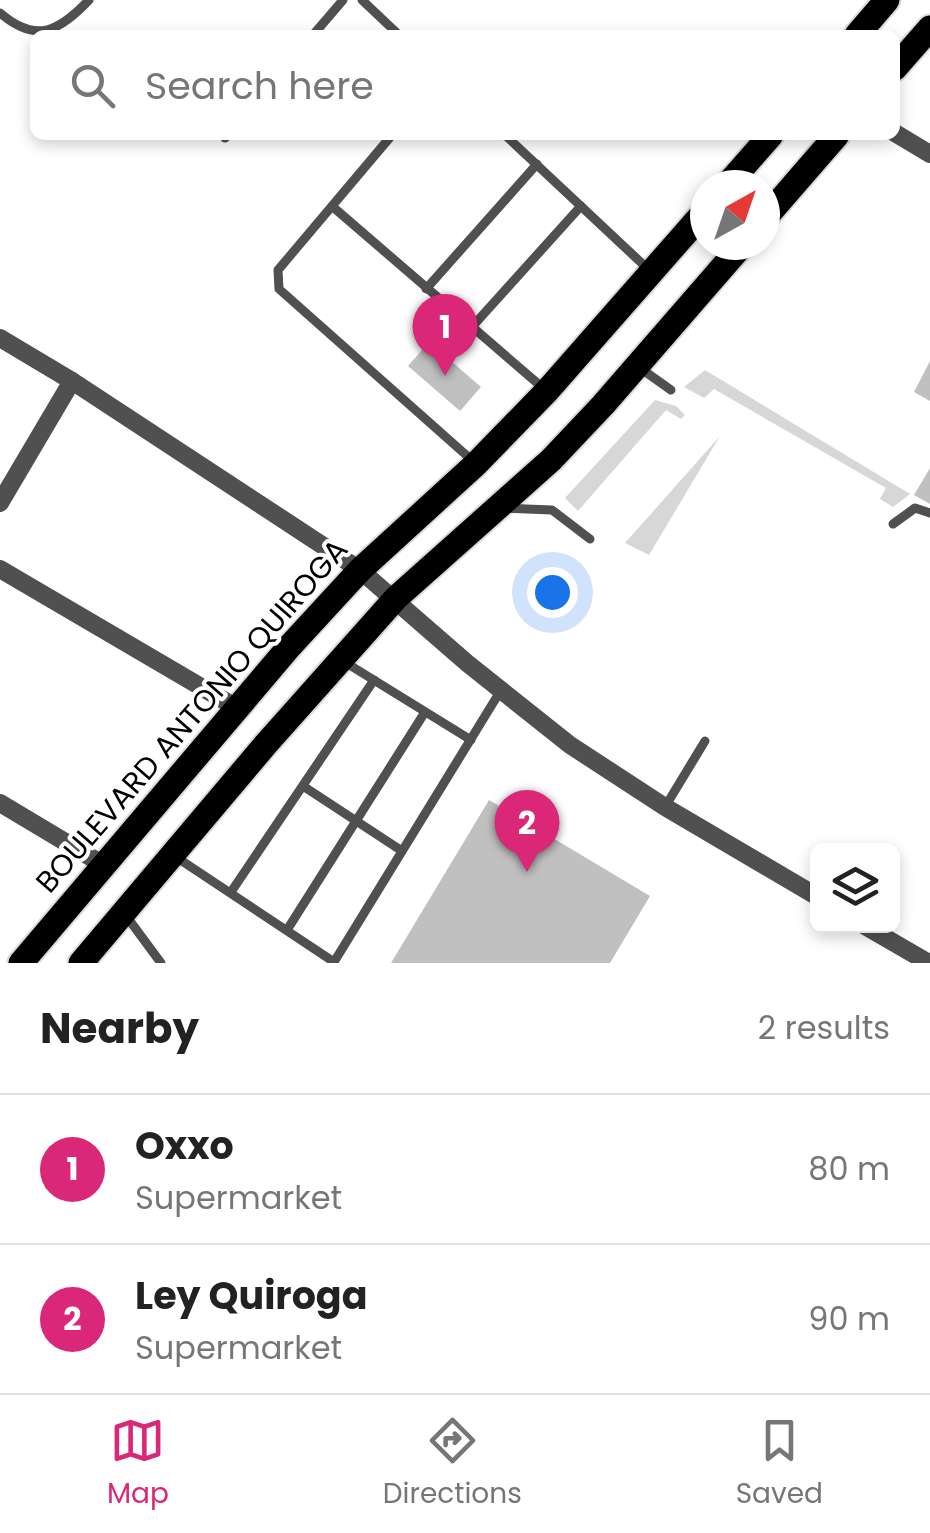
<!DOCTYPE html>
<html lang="en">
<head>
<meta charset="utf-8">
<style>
	body { margin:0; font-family:Poppins,sans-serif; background:#f6f6f6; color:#222 }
	.controls { position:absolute; right:30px; bottom:30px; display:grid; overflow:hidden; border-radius:15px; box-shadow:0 5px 15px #0003 }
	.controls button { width:90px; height:90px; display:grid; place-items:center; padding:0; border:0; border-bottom:2px solid #e0e0e0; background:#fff; color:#222; font:50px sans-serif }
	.compass { position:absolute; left:690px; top:170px; width:90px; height:90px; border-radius:50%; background:#fff; box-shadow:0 5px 15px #0003; rotate:40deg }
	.you { position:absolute; left:552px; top:592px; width:35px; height:35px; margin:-25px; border:8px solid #fff; border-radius:50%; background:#1a73e8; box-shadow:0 0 0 15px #1a73e833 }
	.badge { display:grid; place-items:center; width:65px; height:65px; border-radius:50%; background:#db2777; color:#fff; font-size:32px; font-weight:700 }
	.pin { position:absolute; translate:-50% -82px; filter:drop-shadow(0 2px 5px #0008) }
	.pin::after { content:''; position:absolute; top:52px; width:35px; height:30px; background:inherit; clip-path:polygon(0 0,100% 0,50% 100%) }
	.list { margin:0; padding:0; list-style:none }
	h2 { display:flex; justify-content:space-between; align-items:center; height:130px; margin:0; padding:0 40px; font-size:42px }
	h2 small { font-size:32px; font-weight:400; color:#767676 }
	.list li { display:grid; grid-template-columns:65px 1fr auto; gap:30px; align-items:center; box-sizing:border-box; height:150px; padding:0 40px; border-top:2px solid #e0e0e0 }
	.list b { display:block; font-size:38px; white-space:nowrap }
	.list p { margin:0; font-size:32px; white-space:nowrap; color:#767676 }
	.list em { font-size:32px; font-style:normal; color:#767676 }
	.icon { flex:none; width:55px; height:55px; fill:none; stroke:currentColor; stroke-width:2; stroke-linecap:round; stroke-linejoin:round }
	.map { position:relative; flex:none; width:930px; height:963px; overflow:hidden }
	.search { position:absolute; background:#fff; box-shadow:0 5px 15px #0003; left:30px; right:30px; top:30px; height:110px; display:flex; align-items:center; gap:25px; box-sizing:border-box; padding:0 35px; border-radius:15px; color:#767676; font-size:38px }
	.sheet { height:430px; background:#fff }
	nav { display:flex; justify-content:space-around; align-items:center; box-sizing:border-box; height:140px; border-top:2px solid #e0e0e0; background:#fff; font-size:28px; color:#767676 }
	nav a { display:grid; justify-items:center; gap:5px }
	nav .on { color:#db2777 }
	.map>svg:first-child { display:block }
</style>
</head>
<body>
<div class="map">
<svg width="930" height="963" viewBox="0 0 930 963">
	<rect width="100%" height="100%" fill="#fff"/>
	<!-- green -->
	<g fill="#d7d7d7">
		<polygon points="705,370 910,494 893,507 880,499 886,488 714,389 704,398 684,387"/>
		<polygon points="655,400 676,406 685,415 681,419 666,410 578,511 565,498"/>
		<polygon points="720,436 649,555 625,543"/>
	</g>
	<!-- building -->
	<g fill="#c0c0c0">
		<polygon points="429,342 481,387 460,411 408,366"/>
		<polygon points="930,361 930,401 914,392"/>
		<polygon points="930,468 930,504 914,495"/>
		<polygon points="489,800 650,896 610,963 391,963"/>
	</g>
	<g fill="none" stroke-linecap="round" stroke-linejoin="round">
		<defs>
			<g id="primary">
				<polyline points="857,35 887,0"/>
				<polyline points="895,68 930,28"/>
				<polyline points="727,185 771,135"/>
				<polyline points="765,218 837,135"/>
				<polyline points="21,963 290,646 360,570 476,464 547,391 705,211"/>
				<polyline points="81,963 266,744 396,598 551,460 603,405 742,245"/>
			</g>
		</defs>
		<!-- primary casing -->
		<use href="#primary" stroke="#dbdbdb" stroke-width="29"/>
		<!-- lane -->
		<g stroke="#505050" stroke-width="9">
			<polyline points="362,0 399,35"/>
			<path d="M 0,13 C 37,45 60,30 89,0"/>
			<polyline points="313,35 343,0"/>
			<polyline points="392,135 278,270 279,289 474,462"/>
			<polyline points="505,135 649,270"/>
			<polyline points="225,138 228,135"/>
			<polyline points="333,207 543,388"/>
			<polyline points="426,289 537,164"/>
			<polyline points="471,328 581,206"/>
			<polyline points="640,368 671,390"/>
			<polyline points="503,508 552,510 590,539"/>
			<polyline points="893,524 915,508 930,513"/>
			<polyline points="343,661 471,740"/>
			<polyline points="303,786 402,851"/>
			<polyline points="665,807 705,741"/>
			<polyline points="173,855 334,962 501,690"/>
			<polyline points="892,862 894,860"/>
			<polyline points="231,892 374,680"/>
			<polyline points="124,913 161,963"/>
			<polyline points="287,930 425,712"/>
		</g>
		<!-- street -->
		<g stroke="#505050" stroke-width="18">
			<polyline points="895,133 930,154"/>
			<polyline points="0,338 72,381 360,570 467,663 570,745 665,807 818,897"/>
			<polyline points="0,503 72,381"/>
			<polyline points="0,569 237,708"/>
			<polyline points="0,803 102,864"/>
			<polyline points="865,926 929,963"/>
		</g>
		<!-- primary -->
		<use href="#primary" stroke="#000" stroke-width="25"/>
	</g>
	<g text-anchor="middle" stroke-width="8" stroke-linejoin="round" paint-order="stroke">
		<!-- street labels -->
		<g font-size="30" fill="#000" stroke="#fff">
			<text transform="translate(192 716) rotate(-49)" y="10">BOULEVARD ANTONIO QUIROGA</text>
		</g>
	</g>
</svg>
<div class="controls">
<button><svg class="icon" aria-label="layers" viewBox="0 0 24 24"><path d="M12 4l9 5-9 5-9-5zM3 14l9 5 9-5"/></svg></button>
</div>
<svg class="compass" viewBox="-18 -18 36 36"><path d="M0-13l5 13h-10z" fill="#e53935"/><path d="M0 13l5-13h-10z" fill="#767676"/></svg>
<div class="you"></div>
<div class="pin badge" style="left:445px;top:376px">1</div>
<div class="pin badge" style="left:527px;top:872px">2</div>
<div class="search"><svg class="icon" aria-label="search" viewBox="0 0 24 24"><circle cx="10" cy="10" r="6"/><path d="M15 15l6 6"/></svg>Search here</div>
</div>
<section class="sheet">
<h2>Nearby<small>2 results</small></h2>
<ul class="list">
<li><span class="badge">1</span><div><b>Oxxo</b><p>Supermarket</p></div><em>80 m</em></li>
<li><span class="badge">2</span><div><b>Ley Quiroga</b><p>Supermarket</p></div><em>90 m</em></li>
</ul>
</section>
<nav>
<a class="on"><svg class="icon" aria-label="map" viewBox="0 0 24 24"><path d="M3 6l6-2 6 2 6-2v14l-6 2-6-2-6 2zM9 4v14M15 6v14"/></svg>Map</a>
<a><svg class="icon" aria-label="directions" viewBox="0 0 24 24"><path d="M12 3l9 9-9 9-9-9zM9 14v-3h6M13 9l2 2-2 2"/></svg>Directions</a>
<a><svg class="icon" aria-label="saved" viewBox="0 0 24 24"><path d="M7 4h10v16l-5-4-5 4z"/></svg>Saved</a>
</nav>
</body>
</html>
